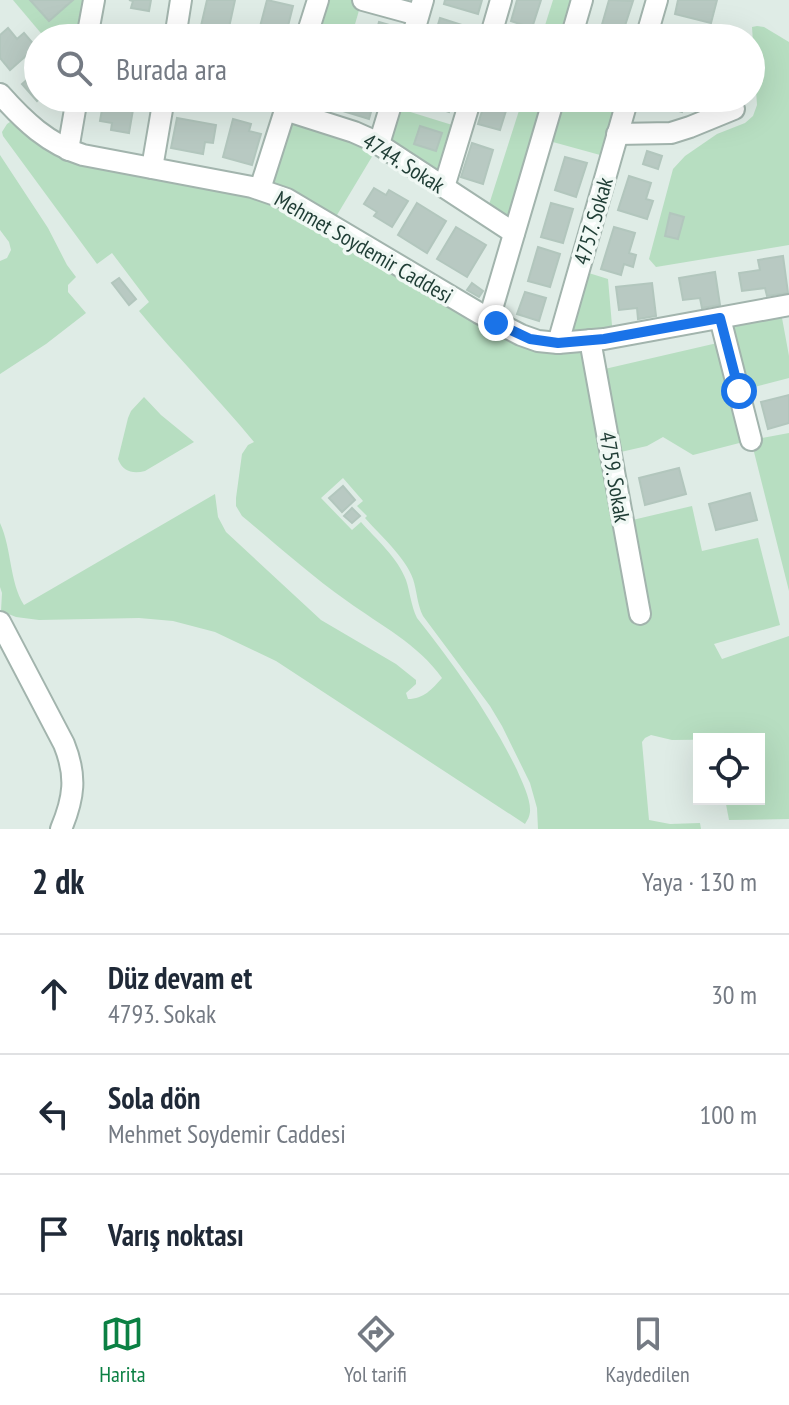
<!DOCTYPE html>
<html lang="tr">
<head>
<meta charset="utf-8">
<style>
	body { margin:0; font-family:"PT Sans Narrow",sans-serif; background:#f6f6f7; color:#1f2937 }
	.controls { position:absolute; right:24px; bottom:24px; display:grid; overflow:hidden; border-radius:0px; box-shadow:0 8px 32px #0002 }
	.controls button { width:72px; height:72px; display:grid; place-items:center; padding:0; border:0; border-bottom:2px solid #e0e1e3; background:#fff; color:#1f2937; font:40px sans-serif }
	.stop { position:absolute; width:24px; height:24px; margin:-18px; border:6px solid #1a73e8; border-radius:50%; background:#fff }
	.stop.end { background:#1a73e8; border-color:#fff; box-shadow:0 2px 8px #0008 }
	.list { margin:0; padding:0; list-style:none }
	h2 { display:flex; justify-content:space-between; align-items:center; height:104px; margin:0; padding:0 32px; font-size:34px }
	h2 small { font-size:26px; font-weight:400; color:#747a83 }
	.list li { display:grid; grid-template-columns:52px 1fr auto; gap:24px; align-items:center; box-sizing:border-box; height:120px; padding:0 32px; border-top:2px solid #e0e1e3 }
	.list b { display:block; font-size:30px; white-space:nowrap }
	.list p { margin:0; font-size:26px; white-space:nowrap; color:#747a83 }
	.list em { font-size:26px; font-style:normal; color:#747a83 }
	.icon { flex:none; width:44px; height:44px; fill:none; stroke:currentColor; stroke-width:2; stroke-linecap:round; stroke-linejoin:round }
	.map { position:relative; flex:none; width:789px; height:829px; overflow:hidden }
	.search { position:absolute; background:#fff; box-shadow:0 8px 32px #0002; left:24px; right:24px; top:24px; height:88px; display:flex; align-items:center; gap:20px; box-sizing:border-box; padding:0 28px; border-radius:44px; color:#747a83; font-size:30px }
	.sheet { height:464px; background:#fff }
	nav { display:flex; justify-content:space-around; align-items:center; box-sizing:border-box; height:112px; border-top:2px solid #e0e1e3; background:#fff; font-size:22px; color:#747a83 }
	nav a { display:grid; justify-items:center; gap:4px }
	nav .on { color:#0b8043 }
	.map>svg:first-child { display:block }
</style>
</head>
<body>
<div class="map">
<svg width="789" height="829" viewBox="0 0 789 829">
	<rect width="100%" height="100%" fill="#dfece6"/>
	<!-- green -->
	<g fill="#b7dec1">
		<polygon points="13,0 94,0 87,38 45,38"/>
		<polygon points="318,0 362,0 351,38 306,38"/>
		<polygon points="553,0 582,0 571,38 541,38"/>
		<polygon points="757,26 764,27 789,42 789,245 656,267 649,259 673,169 685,156 717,134 745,123 753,116 757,105 752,27"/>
		<path d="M 289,98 L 334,98 L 327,123 L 372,140 L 391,106 L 462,128 L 444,187 L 379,145 L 331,225 L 436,288 L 559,343 L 579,270 L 608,279 L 613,337 L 591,341 L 596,371 L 726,341 L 720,318 L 780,307 L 789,356 L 789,378 L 739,391 L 751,440 L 789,433 L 789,591 L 751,440 L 693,455 L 663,437 L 647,446 L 612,454 L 624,522 L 692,506 L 702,551 L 758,538 L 780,625 L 714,644 L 722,659 L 789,636 L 789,819 L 729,820 L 725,799 L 759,799 L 759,739 L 672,740 L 651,735 L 645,738 L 642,742 L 649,820 L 670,824 L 700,823 L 701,829 L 538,829 L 537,808 L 530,783 L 502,726 L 490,706 L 423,616 C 417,604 417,591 413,579 C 406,558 380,535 365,518 L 367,516 L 357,506 L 363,501 L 343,478 L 321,498 L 352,530 L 361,522 C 376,539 398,558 406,580 C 410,592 411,606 417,618 C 455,666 490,715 517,770 C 522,782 531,799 530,812 C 529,818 528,819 525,824 L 276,661 L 215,632 L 173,621 L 139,618 L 39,620 L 16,617 L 1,611 L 2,593 L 0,587 L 0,523 C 12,549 9,581 24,605 L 215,494 L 218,517 L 226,532 L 321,620 L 396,664 L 416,680 L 416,684 L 406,693 L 408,699 C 424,699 432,689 442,678 C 418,644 380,625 347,601 C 310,575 276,544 242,516 L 236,506 L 236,498 L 242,454 L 248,445 L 254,442 C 217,397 176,356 139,311 L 149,302 L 112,253 L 97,264 L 3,136 L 2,132 L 7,124 L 20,115 L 47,139 L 252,187 Z"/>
		<polygon points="523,98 622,98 611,158 542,139 514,233 486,214"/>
		<polygon points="0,155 48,228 67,265 76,277 68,285 68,292 86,313 46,344 0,374 0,261 7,258 11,250 9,242 0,230"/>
		<path d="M 144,397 L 161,415 L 194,442 L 145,471 C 133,474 123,472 118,459 L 128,418 L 131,411 Z"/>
	</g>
	<!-- building -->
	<g fill="#b8c9c2" stroke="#b2c6bd" stroke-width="2">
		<polygon points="30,0 73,0 49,21"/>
		<polygon points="129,0 151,0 149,11 131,8 133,1"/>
		<polygon points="207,0 235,0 228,32 201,26"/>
		<polygon points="267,0 293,6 285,38 257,38"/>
		<polygon points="445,0 482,0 478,14 444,4"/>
		<polygon points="517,0 541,0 532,28 511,21"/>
		<polygon points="609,0 633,1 622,35 601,28"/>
		<polygon points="678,0 717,0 711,23 675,14"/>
		<polygon points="440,18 474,29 471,38 434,38"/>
		<polygon points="379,22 396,27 393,38 361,38 365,26 377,29"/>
		<polygon points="8,28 17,39 24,33 36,47 10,70 0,58 0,35"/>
		<polygon points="115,29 145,34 145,38 113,38"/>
		<polygon points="668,30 693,35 692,38 666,38"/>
		<polygon points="38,70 38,98 40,98 37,101 22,84"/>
		<polygon points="104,98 135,98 129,133 111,130 112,123 100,121"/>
		<polygon points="252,98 271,98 268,109 250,104"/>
		<polygon points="346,98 375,98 369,119 343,111"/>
		<polygon points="416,98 453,98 449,112 415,101"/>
		<polygon points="486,98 510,98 500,130 478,124"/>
		<polygon points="658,98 687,98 682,112 656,104"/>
		<polygon points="177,118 216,125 213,143 205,142 203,154 171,148"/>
		<polygon points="233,119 251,124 249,131 261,134 252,165 223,157"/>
		<polygon points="420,126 442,133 436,151 414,144"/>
		<polygon points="472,143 493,150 483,184 461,177"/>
		<polygon points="647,151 662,156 658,169 643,164"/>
		<polygon points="565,157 587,163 576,197 555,190"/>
		<polygon points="629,176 651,183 646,199 653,201 647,219 618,210"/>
		<polygon points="374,188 386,195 389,190 408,201 392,227 374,216 377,212 364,204"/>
		<polygon points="417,203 446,221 427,253 398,235"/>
		<polygon points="551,203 573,209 563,243 541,237"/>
		<polygon points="670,213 684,217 678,239 665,236"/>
		<polygon points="456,227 486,245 467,277 437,259"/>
		<polygon points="614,227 635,233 629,253 636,255 633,267 624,264 621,275 601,269"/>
		<polygon points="538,247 560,254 550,287 528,281"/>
		<polygon points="783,256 788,293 767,296 765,288 742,291 739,273 760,270 758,260"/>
		<polygon points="715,272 720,305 702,308 700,298 683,300 679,278"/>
		<polygon points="119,278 136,299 129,305 112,283"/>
		<polygon points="472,283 483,291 479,297 467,290"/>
		<polygon points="652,283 656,316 638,319 637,308 619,310 616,287"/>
		<polygon points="525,292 546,298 539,321 517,314"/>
		<polygon points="789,395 789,423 768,429 761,402"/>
		<polygon points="679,468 686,494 645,505 639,478"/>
		<polygon points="343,486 355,500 342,512 329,498"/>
		<polygon points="750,493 757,520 716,530 709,504"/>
		<polygon points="352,508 360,516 352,523 344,516"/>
	</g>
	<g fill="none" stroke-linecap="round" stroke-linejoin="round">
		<defs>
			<g id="minor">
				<polyline points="363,0 418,15"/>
				<polyline points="87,38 94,0"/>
				<polyline points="175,38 181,0"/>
				<polyline points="306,38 318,0"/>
				<polyline points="412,38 423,0"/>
				<polyline points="490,38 501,0"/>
				<polyline points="571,38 582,0"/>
				<polyline points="646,38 657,0"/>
				<path d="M 0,94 C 24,121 48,144 83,155 L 252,187 L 287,199 L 479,313 L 521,335 L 538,341 L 558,343 L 604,339 L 789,305"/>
				<polyline points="285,110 354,132 372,140 514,233"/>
				<polyline points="617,134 671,133 690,127 734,109"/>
				<polyline points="379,144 393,98"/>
				<polyline points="68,150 77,98"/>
				<polyline points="152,168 164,98"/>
				<polyline points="444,187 471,98"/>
				<polyline points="260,189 289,98"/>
				<polyline points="720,318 751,440"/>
				<polyline points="489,319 554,98"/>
				<polyline points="590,340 640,614"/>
				<polyline points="558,343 628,98"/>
				<path d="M 0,622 L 64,744 C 77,776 74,798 61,829"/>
			</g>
		</defs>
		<!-- minor casing -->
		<use href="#minor" stroke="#a2b4ad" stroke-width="24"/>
		<!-- minor -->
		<use href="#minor" stroke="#fff" stroke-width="20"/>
	</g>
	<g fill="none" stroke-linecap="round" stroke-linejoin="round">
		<!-- route -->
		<polyline stroke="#1a73e8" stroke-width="10" points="496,323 530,339 558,343 604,339 720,318 739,391"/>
	</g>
	<g text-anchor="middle" stroke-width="7" stroke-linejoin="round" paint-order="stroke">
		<!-- street labels -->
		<g font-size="22" fill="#1f3d35" stroke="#f0f8f4">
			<text transform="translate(404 163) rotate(32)" y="8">4744. Sokak</text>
			<text transform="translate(593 221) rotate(-74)" y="8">4757. Sokak</text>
			<text transform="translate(364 247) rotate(30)" y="8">Mehmet Soydemir Caddesi</text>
			<text transform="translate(615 477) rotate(80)" y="8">4759. Sokak</text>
		</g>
	</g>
</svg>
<div class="controls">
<button><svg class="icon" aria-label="locate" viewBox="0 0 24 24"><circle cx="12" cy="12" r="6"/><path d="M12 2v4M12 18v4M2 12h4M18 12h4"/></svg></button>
</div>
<div class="stop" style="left:739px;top:391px"></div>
<div class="stop end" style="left:496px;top:323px"></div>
<div class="search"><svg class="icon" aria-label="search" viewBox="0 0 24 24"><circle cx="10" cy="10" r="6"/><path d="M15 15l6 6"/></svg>Burada ara</div>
</div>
<section class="sheet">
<h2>2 dk<small>Yaya · 130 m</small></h2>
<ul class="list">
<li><svg class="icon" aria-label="ahead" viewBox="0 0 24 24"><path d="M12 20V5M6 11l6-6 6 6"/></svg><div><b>Düz devam et</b><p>4793. Sokak</p></div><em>30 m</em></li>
<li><svg class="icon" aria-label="left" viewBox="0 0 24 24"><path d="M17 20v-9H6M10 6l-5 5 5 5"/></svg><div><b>Sola dön</b><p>Mehmet Soydemir Caddesi</p></div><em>100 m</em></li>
<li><svg class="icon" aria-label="arrive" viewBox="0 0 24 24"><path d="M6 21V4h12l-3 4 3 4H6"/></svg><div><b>Varış noktası</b></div></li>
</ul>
</section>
<nav>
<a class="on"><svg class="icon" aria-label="map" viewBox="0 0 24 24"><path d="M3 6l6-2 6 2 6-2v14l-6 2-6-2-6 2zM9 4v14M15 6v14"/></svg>Harita</a>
<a><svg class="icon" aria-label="directions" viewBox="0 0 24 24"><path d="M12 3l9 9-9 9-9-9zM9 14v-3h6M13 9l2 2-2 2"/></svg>Yol tarifi</a>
<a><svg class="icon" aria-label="saved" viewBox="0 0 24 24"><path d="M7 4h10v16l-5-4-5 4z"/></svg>Kaydedilen</a>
</nav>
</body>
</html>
